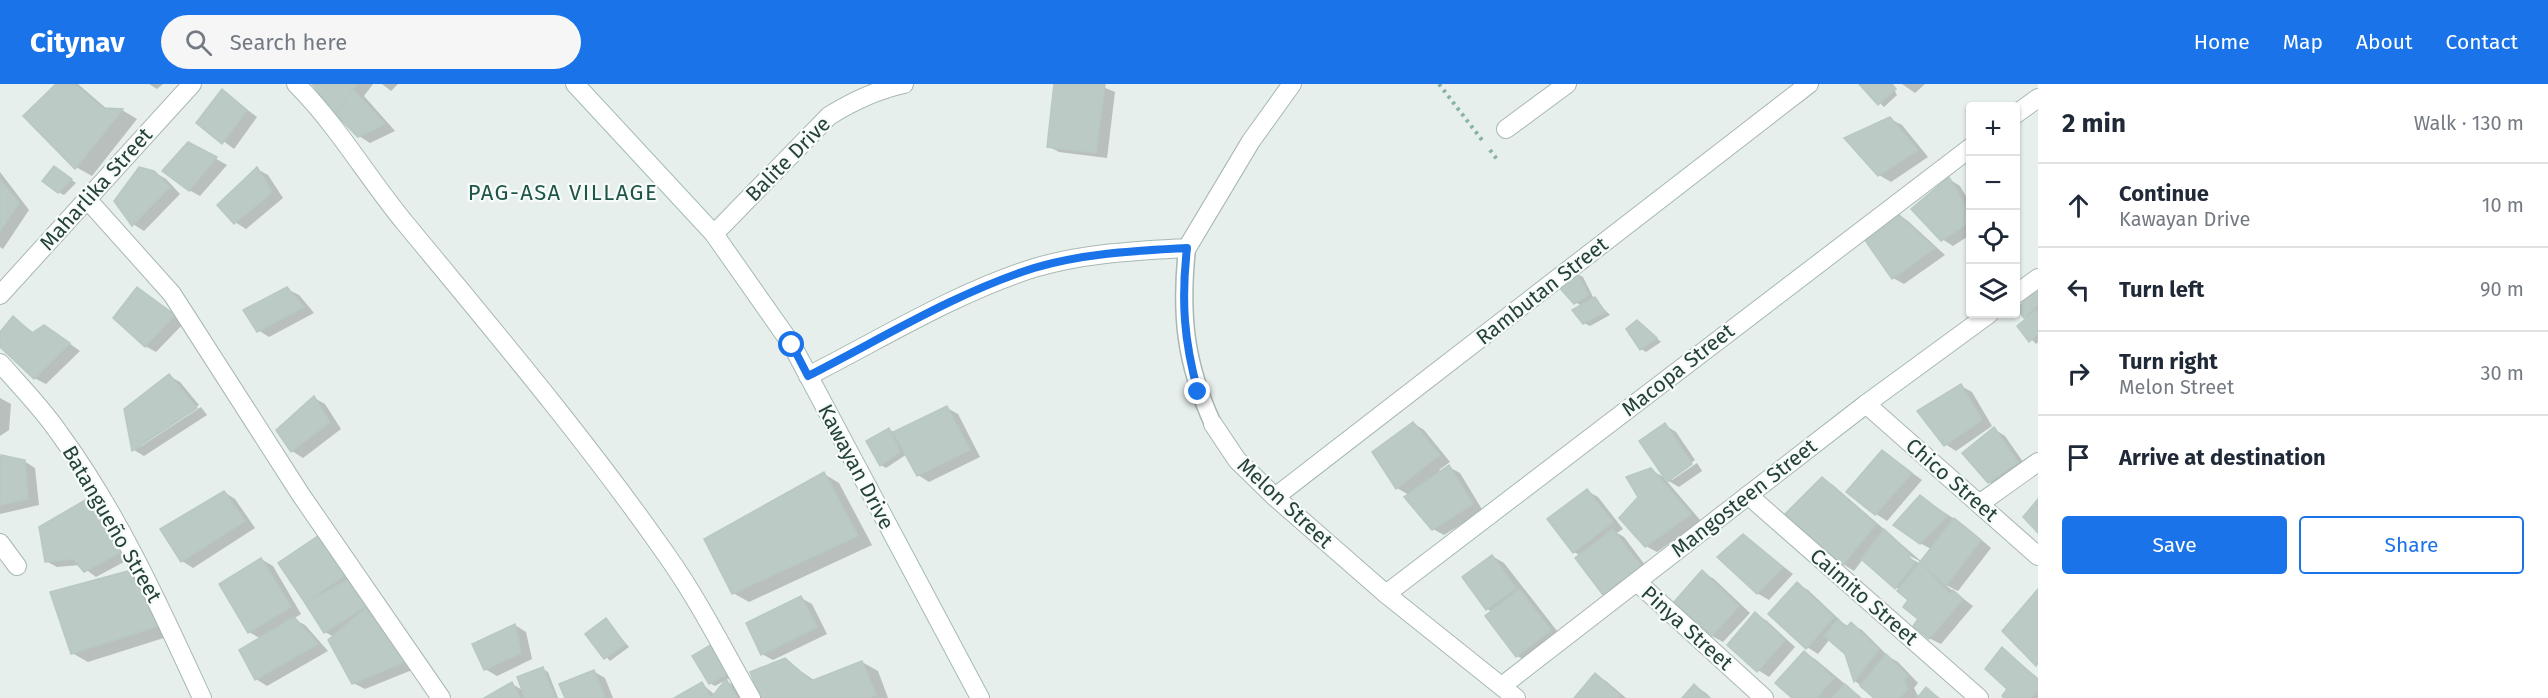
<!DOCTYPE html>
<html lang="en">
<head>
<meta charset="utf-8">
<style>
	body { margin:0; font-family:"Fira Sans",sans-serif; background:#f6f6f7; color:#1f2937 }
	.controls { position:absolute; right:18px; top:18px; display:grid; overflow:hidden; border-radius:6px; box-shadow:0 2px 4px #0004 }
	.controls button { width:54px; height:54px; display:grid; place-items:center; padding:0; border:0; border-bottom:2px solid #e0e1e3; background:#fff; color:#1f2937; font:30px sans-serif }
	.stop { position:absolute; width:18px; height:18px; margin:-14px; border:4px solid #1a73e8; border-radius:50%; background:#fff }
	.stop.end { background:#1a73e8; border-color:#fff; box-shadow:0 2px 6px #0008 }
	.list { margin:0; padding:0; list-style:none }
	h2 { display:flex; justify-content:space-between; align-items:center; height:78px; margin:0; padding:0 24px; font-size:26px }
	h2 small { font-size:20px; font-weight:400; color:#747a83 }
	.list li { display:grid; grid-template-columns:39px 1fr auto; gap:18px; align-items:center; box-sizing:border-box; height:84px; padding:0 24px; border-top:2px solid #e0e1e3 }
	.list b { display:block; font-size:22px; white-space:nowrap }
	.list p { margin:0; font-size:20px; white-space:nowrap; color:#747a83 }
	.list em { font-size:20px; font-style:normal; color:#747a83 }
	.actions { display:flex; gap:12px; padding:18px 24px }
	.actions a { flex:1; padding:14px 0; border:2px solid #1a73e8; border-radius:6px; text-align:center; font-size:21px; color:#1a73e8 }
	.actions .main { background:#1a73e8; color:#fff }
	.icon { flex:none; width:33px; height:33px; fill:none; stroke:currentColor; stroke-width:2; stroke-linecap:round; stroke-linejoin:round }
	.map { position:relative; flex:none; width:2038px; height:614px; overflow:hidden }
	header { display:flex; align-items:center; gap:36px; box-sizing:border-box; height:84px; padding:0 30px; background:#1a73e8; color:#fff }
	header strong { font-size:28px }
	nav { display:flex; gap:33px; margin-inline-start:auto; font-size:21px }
	.search { width:420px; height:54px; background:#f6f6f7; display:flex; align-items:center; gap:15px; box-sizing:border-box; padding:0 21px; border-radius:33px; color:#747a83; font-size:22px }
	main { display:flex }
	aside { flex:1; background:#fff }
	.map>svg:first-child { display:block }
</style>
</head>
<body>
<header>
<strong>Citynav</strong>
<div class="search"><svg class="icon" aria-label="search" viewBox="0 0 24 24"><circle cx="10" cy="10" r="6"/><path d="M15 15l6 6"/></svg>Search here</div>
<nav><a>Home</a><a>Map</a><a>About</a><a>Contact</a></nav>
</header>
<main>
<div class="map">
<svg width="2038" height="614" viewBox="0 0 2038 614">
	<rect width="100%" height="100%" fill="#e6efeb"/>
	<!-- shadow -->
	<g fill="#0003" fill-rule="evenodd">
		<polygon points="58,0 78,0 108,26 122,26 137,35 92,92 76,83 25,32"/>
		<polygon points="149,0 163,0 157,5"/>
		<polygon points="314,0 373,0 364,12 395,47 370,59 359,52"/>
		<polygon points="382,0 398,0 391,7"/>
		<polygon points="1056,0 1096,0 1115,8 1107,74 1059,68 1048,62"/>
		<polygon points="1861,0 1891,0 1897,11 1884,23"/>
		<polygon points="1902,0 1925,0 1915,9"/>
		<polygon points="222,7 257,33 234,65 198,38"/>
		<polygon points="1890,35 1902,41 1928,73 1891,98 1879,91 1846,55"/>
		<polygon points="188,59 227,81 200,112 189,106"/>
		<polygon points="257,85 268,91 283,114 246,145 235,138"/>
		<polygon points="59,87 76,99 64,111 58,108"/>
		<polygon points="0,88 29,126 3,165 0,163"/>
		<polygon points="154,88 166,95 180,110 144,147 133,140"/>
		<polygon points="1949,95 1960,102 1970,119 1970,151 1953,162 1942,155"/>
		<polygon points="1897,130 1908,137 1945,171 1904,200 1893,194"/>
		<polygon points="1577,190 1583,193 1594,215 1610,231 1590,242 1584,239 1582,222 1575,218"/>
		<polygon points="2038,204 2038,258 2036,260 2019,242 2028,235 2025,233"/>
		<polygon points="287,205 299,211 314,229 269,253 258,246"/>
		<polygon points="148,211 185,238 156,268 145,262"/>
		<polygon points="14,234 34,249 55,249 80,267 46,300 34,294 0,261 0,251"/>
		<polygon points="1637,237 1661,258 1646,268 1641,265"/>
		<polygon points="169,292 180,298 199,321 140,360 140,363 201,323 207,331 144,372 134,366 125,326"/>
		<polygon points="1961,302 1972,308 1992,342 1956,367 1945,360"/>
		<polygon points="0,314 11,320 9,346 0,352"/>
		<polygon points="314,314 325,320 341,345 303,374 292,367 278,347"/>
		<polygon points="947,324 958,330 980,373 929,398 918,391 907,370 886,384 881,381 889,345 895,349"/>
		<polygon points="1413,339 1424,346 1450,378 1439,386 1441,388 1449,383 1460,389 1483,427 1444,451 1433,445 1409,411 1397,404 1374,368"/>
		<polygon points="1665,341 1676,348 1695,376 1670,394 1672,396 1697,379 1702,387 1679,403 1665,395 1701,437 1657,468 1646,462 1640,413 1651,386 1667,395"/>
		<polygon points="1994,345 2005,352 2028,385 2000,405 1989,398"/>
		<polygon points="1883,368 1922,396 1887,437 1876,430"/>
		<polygon points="0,373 24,377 35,384 39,421 0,430"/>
		<polygon points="824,390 839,399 872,461 749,518 733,509"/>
		<path d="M 1822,394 L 1833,401 L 1922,478 L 1931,465 L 1920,459 L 1921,413 L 1965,442 L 1991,464 L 1958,507 L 1944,500 L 1973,522 L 1941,560 L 1929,554 L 1911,516 L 1863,475 L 1854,487 L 1843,480 ZM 1903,468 L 1921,478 L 1921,480 L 1902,470 Z"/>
		<polygon points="1587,407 1598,413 1623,445 1617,449 1624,453 1651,489 1616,517 1604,510 1577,475 1581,472 1574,468"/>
		<polygon points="224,408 235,415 255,444 193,484 182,477"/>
		<polygon points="87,416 98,423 133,473 96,493 80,481 57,483 46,477"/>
		<polygon points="1743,452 1793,490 1769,516 1757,509"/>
		<polygon points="318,453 417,584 365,605 353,599 334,553 325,548 280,479"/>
		<polygon points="1492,472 1504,479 1561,552 1529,578 1517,572 1493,528 1487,525"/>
		<polygon points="261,475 273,482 301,530 293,535 305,541 328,567 267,602 256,595 261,555 249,548"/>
		<polygon points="132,487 173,551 88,578 72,569"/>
		<polygon points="1702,488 1714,495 1750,529 1723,558 1712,552 1676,518"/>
		<polygon points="1797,500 1808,506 1843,539 1849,543 1851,540 1862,546 1889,573 1898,578 1918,599 1914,604 1919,614 1927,605 1940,614 1876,614 1855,597 1846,570 1830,555 1818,570 1807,563"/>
		<polygon points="801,514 812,520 827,550 773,576 762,570"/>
		<polygon points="1756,530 1767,537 1795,563 1769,593 1758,586"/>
		<polygon points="606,536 629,563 610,577 587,550"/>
		<polygon points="515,541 526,548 532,575 497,592 485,585 474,560"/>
		<polygon points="2003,565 2038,594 2038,614 2006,614 2009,605"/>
		<polygon points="1804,569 1815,575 1862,614 1794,614"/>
		<polygon points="694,572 733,592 715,602 710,599"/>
		<polygon points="785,576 815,597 862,578 878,587 888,614 762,614"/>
		<polygon points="543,585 548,588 558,614 487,614 512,600 524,607"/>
		<polygon points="593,587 605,594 613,614 567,614"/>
		<polygon points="1595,591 1606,597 1626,614 1576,614"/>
		<polygon points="726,597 737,603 743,614 677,614 702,600 715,611"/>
		<polygon points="1695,602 1706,609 1711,614 1684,614"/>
	</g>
	<!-- building -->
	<g fill="#bbcac4" stroke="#b8c9c2" stroke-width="1.5">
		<polygon points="56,0 75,0 103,24 123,25 75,85 23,32"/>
		<polygon points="312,0 357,0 335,30"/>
		<polygon points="1054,0 1105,0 1096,69 1047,63"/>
		<polygon points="1859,0 1892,0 1896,5 1878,21"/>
		<polygon points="222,5 247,26 222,60 196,39"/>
		<polygon points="353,5 385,40 358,53 335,30"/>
		<polygon points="1890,33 1918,66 1878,92 1844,54"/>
		<polygon points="188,58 217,73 189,107 162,87"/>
		<polygon points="54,82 72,95 58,109 42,97"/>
		<polygon points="139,83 154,87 170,103 132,142 114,117"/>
		<polygon points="257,83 272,108 234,140 217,121"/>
		<polygon points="1949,93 1970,130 1970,138 1941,157 1911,125"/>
		<polygon points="0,95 19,119 0,147"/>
		<polygon points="1897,129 1935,164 1892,195 1862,152"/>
		<polygon points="1577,189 1589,211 1574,220 1559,203"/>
		<polygon points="2038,202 2038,220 2024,234 2017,225"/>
		<polygon points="137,203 175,231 145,263 113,234"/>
		<polygon points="287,203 304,223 257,248 243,226"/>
		<polygon points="1595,213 1605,228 1583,240 1572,226"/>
		<polygon points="2035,227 2038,230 2038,250 2029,258 2017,242"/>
		<polygon points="13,232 32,249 44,241 70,259 34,295 0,263 0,248"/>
		<polygon points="1637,236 1657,254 1640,266 1626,245"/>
		<polygon points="169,290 197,324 132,367 124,325"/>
		<polygon points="1961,300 1982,336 1944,362 1917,327"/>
		<polygon points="314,312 330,338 291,368 276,346"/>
		<polygon points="947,322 970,366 917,392 893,348"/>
		<polygon points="1413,338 1440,371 1396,405 1372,368"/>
		<polygon points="1665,339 1692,380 1667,398 1639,357"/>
		<polygon points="1994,343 2018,378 1988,399 1962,369"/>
		<polygon points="889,344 900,368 880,382 866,357"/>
		<polygon points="1882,366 1912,389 1875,431 1846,408"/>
		<polygon points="1,371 25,376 28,415 0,421"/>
		<polygon points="1449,381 1473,420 1432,446 1404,413"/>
		<polygon points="1651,384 1691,430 1645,463 1619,434 1638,413 1626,393"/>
		<polygon points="824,388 858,452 732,510 704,455"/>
		<polygon points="1822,393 1876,440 1842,482 1784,431"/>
		<polygon points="1587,405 1613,438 1573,469 1547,435"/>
		<polygon points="224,407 245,437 181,478 160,445"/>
		<polygon points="1920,411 1947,432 1920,460 1893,441"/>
		<polygon points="87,415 123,467 84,488 73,475 45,478 39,443"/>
		<polygon points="2038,415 2038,449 2023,433"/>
		<polygon points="1954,434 1981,456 1946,502 1920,478"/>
		<polygon points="1613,445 1641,482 1603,511 1575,474"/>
		<polygon points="1884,445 1910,470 1909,473 1915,479 1895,505 1861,475"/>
		<polygon points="1743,450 1783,483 1757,510 1717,473"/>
		<polygon points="318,452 348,489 305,519 278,479"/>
		<polygon points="1492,471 1516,504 1486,526 1462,493"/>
		<polygon points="261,474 291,523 248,549 219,500"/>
		<polygon points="1920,478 1950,510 1953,506 1963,515 1929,555 1913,542 1918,535 1903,523 1908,516 1897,507"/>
		<polygon points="132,486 158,542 71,570 50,508"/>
		<polygon points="1702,486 1739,522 1711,553 1674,518"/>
		<polygon points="349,495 369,520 324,549 305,519"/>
		<polygon points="1797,498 1834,533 1806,565 1768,530"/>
		<polygon points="1519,505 1551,546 1516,573 1485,532"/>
		<polygon points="2038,505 2038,579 2036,582 2002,547"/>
		<polygon points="801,512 817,543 761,571 746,539"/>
		<polygon points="366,524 407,577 352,600 328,556"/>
		<polygon points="1755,528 1785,556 1757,588 1727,561"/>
		<polygon points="294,533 318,560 255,596 239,566"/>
		<polygon points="606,534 625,560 604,575 585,550"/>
		<polygon points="1838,535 1846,544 1851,538 1879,565 1854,598 1845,570 1824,552"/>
		<polygon points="515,540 521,569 484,586 472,560"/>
		<polygon points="712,560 729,589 709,600 692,572"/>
		<polygon points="2002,563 2038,596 2038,606 2030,614 2004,614 2002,612 2007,605 1985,585"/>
		<polygon points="1804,567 1834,594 1816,614 1792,614 1775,599"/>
		<polygon points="1886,570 1908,592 1904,597 1908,605 1899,614 1874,614 1860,602"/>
		<polygon points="785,574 811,597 862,577 876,611 868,614 760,614 750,588"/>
		<polygon points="543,583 555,614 525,614 517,593"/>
		<polygon points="594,586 605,614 565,614 559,600"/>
		<polygon points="1595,589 1620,611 1617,614 1574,614"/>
		<polygon points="726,595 737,614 711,614"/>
		<polygon points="512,598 520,614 484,614"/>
		<polygon points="702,598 711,614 674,614"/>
		<polygon points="1694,600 1708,614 1682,614"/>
		<polygon points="1845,600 1860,614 1832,614"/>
		<polygon points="1926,603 1938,614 1917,614"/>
	</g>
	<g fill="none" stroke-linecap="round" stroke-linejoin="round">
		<defs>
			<path id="lane" d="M 1187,164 C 1180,231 1185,279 1213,340"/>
			<g id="street">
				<path d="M 296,0 C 338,42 367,93 405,139 C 495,248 587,357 668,473 C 699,517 724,567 751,614"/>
				<polyline points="2016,30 2038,14"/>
				<polyline points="1506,45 1567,0"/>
				<polyline points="87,115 172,210 301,411 441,614"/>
				<path d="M 714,150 L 829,32 C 853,17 876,6 904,0"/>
				<polyline points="2016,210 2038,194"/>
				<polyline points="0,211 192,0"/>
				<path d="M 0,279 C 20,302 42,324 59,349 C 119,431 160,523 202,614"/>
				<path d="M 808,292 C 881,255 955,209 1034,184 C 1085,169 1135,167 1187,164 L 1251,57 L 1292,0"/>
				<polyline points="1866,320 2038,472"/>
				<polyline points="1213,340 1237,376 1275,413 1386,510 1516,614"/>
				<polyline points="1748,411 1979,614"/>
				<polyline points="1275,413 1809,0"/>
				<polyline points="1979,420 2038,378"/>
				<polyline points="0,459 17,482"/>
				<polyline points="1637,498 1764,614"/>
				<polyline points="1386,510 1970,64"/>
				<polyline points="1502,602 1866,320 1989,230"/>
			</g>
			<polyline id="secondary" points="575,0 714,150 792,261 980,614"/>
		</defs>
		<!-- lane casing -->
		<use href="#lane" stroke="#a8b8b2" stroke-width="19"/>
		<!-- street casing -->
		<use href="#street" stroke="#a8b8b2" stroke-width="20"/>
		<!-- secondary casing -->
		<use href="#secondary" stroke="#a4bbb3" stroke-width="20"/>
		<!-- path -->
		<g stroke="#86b3a5" stroke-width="4" stroke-dasharray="3 4.5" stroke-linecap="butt">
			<polyline points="1439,0 1482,56"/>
			<polyline points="1490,66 1499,78"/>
		</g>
		<!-- lane -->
		<use href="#lane" stroke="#fff" stroke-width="16"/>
		<!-- street -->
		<use href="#street" stroke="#fff" stroke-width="18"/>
		<!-- secondary -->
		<use href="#secondary" stroke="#fff" stroke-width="18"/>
	</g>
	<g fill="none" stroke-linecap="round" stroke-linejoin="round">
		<!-- route -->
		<path stroke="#1a73e8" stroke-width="8" d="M 792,261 L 808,292 C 881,255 955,209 1034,184 C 1085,169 1135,167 1187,164 C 1181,217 1184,257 1198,308"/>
	</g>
	<g text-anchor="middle" stroke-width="4.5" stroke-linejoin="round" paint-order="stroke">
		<!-- street labels -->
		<g font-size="21" fill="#24423a" stroke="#f7fbf9">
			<text transform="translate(788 75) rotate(-45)" y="7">Balite Drive</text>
			<text transform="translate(96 105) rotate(-48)" y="7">Maharlika Street</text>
			<text transform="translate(1542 207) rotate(-38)" y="7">Rambutan Street</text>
			<text transform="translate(1678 286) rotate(-38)" y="7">Macopa Street</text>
			<text transform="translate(856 383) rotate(62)" y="7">Kawayan Drive</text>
			<text transform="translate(1952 396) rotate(41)" y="7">Chico Street</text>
			<text transform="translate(1744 414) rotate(-38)" y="7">Mangosteen Street</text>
			<text transform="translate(1285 419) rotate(43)" y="7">Melon Street</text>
			<text transform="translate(112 440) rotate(60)" y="7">Batangueño Street</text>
			<text transform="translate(1864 513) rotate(41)" y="7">Caimito Street</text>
			<text transform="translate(1687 544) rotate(42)" y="7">Pinya Street</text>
		</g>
		<!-- neighbourhood labels -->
		<g font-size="22" letter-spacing="1.5" fill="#1f5548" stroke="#f7fbf9">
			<text x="563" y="116">PAG-ASA VILLAGE</text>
		</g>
	</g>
</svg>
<div class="controls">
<button>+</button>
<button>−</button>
<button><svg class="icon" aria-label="locate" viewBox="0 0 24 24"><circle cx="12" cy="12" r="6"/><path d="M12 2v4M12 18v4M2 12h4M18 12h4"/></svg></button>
<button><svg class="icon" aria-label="layers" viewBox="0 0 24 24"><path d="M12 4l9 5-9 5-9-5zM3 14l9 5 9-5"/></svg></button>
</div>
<div class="stop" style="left:792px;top:261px"></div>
<div class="stop end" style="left:1198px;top:308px"></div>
</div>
<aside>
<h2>2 min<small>Walk · 130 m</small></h2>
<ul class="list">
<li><svg class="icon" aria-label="ahead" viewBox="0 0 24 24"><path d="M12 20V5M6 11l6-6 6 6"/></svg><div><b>Continue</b><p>Kawayan Drive</p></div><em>10 m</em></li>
<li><svg class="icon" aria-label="left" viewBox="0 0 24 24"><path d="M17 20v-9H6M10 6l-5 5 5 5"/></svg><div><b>Turn left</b></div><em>90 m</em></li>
<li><svg class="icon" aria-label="right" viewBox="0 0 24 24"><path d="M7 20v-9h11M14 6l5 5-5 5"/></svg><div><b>Turn right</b><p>Melon Street</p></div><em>30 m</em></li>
<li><svg class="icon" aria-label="arrive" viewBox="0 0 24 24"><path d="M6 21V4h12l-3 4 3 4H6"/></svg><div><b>Arrive at destination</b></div></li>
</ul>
<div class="actions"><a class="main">Save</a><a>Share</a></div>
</aside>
</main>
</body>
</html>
